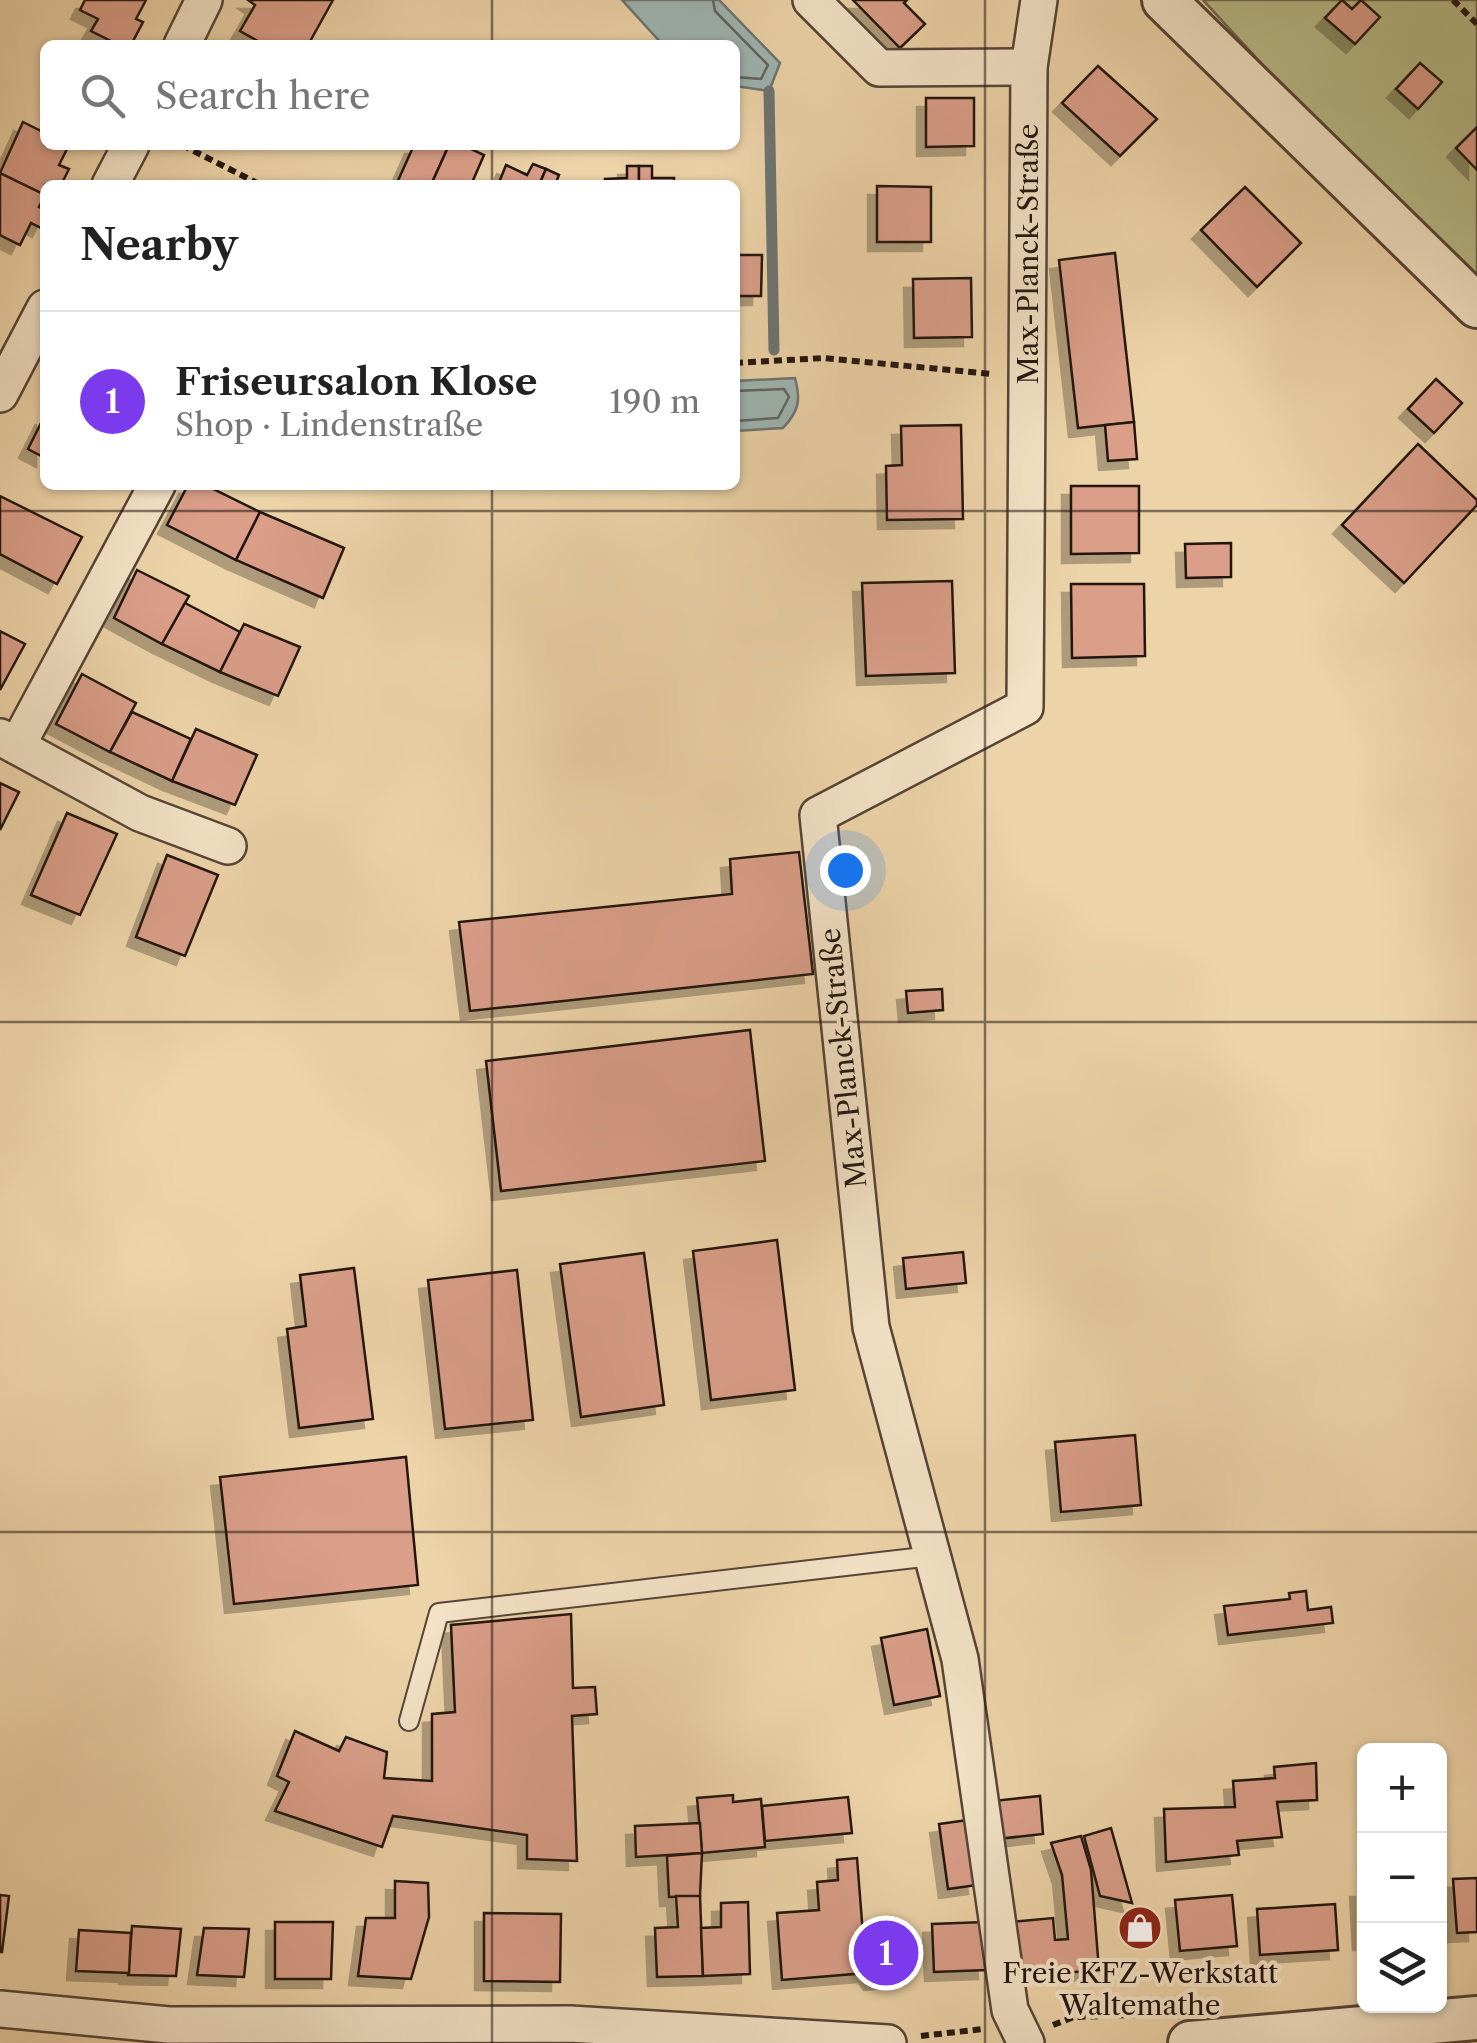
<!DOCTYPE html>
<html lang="en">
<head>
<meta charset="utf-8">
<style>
	body { margin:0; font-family:"Libre Caslon Text",serif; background:#f6f6f6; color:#222 }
	.controls { position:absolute; right:30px; bottom:30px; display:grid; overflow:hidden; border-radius:15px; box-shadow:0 2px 8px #0004 }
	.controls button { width:90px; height:90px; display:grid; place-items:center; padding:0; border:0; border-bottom:2px solid #e0e0e0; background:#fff; color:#222; font:50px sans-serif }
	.you { position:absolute; left:845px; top:870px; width:35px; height:35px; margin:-25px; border:8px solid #fff; border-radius:50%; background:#1a73e8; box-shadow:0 0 0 15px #1a73e833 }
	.badge { display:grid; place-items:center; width:65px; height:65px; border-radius:50%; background:#7c3aed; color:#fff; font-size:32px; font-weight:700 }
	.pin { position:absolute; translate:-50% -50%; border:5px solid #fff; box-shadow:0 2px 10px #0006 }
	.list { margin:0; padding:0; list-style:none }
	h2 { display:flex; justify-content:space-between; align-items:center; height:130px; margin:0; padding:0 40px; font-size:42px }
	h2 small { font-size:32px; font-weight:400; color:#767676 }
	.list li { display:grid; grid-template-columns:65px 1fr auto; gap:30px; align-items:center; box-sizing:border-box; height:180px; padding:0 40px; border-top:2px solid #e0e0e0 }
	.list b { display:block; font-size:38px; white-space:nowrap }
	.list p { margin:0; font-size:32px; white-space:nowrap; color:#767676 }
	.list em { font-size:32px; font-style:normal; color:#767676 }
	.icon { flex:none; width:55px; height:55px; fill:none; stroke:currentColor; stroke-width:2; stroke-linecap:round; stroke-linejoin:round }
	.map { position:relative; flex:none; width:1477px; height:2043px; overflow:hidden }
	.search { position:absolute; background:#fff; box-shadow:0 2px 8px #0004; left:40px; top:40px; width:700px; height:110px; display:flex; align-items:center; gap:25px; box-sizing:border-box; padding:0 35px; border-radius:15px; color:#767676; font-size:38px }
	.panel { position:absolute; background:#fff; box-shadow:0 2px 8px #0004; left:40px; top:180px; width:700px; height:310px; border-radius:15px }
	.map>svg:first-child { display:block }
</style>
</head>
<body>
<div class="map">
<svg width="1477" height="2043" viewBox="0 0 1477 2043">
	<defs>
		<filter id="shadow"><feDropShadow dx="-9" dy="9" stdDeviation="0" flood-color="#0004"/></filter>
	</defs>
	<rect width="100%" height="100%" fill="#edd3a8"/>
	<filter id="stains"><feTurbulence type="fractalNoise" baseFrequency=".002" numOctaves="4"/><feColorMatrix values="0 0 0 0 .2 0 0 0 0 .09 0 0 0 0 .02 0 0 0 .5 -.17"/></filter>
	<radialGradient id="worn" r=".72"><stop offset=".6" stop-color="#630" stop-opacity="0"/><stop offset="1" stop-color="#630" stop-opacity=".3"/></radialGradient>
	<!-- green -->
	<polygon fill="#b8bc88" stroke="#6d684c" stroke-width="2.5" points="1203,0 1477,0 1477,297"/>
	<!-- water -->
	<g fill="#9eb5b3" stroke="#6c7572" stroke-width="2.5">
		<polygon points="622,0 719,0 780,63 769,91 735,86 735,45 663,45"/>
		<path d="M 795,378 C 801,400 799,411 783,428 L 735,431 L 735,381 Z"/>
	</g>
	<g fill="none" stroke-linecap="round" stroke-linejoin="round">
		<!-- shore -->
		<g stroke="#606562" stroke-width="2.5">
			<polyline points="713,0 715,11 768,65 761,79 735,77"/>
			<polyline points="735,391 784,389 789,397 778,418 735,421"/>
		</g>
		<!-- stream -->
		<polyline stroke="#6c7572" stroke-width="11" points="769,91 774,350"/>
	</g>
	<!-- building -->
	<g fill="#da9e89" stroke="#221510" stroke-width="2.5" filter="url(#shadow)">
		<polygon points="85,0 146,0 136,19 143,22 131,45 119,45 91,31 98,19 80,10"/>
		<polygon points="333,0 308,45 265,45 240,31 255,5 248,0"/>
		<polygon points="853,0 907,0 904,3 925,24 900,48"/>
		<polygon points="1342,0 1352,9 1361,0 1380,17 1355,44 1325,18"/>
		<polygon points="1420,63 1442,82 1418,109 1396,89"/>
		<polygon points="1098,66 1157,119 1120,156 1062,103"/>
		<polygon points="926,98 974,98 974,146 926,147"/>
		<polygon points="23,122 45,133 45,145 69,145 59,165 69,169 61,185 45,185 45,195 0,173"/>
		<polygon points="1477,127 1477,170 1456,148"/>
		<polygon points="414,145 449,145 431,185 396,185"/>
		<polygon points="449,145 463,145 484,155 471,185 431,185"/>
		<polygon points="533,164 546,169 539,185 498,185 506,165 527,175"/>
		<polygon points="627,166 639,166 639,185 605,185 605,179 627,178"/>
		<polygon points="639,166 652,166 652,178 674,178 674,185 639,185"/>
		<polygon points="546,169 559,175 555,185 539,185"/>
		<polygon points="0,173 45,195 39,207 45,210 45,220 41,228 31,223 20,245 0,235"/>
		<polygon points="877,186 931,187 931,242 877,242"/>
		<polygon points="1245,187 1301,243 1257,287 1201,230"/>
		<polygon points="1115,253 1134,422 1078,428 1059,260"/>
		<polygon points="735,255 762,255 761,296 735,296"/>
		<polygon points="971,278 972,337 914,338 913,279"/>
		<polygon points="1436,379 1462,403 1434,433 1408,409"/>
		<polygon points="45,415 45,458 28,449"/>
		<polygon points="1134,422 1137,459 1108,461 1105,425"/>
		<polygon points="961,425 963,519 887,520 886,466 902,465 901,426"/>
		<polygon points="1418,444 1477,500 1477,505 1404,583 1342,525"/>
		<polygon points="188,485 205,485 260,512 236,560 167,525"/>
		<polygon points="1071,486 1139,486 1139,553 1071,554"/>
		<polygon points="0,496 82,537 57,584 0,554"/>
		<polygon points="260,512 344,548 323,598 236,560"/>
		<polygon points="1231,543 1231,577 1186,578 1185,544"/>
		<polygon points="137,570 189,596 162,644 114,618"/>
		<polygon points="952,581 955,673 866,676 862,583"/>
		<polygon points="1071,584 1144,584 1145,656 1072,658"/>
		<polygon points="185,603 240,632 220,672 162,644"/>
		<polygon points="244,624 300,647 278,696 220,672"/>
		<polygon points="0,631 25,644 0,690"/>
		<polygon points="82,674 136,703 110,752 56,724"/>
		<polygon points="132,712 191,739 172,781 110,752"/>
		<polygon points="196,729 257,755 235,805 172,781"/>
		<polygon points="0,783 19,792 0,830"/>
		<polygon points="67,813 117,834 80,915 31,895"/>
		<polygon points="799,852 813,974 470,1011 459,922 732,894 730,859"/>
		<polygon points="167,855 218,875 185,956 136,937"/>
		<polygon points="942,989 943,1010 908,1013 906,991"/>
		<polygon points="750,1030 765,1161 501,1191 486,1061"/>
		<polygon points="777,1240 795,1390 711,1400 693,1251"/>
		<polygon points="963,1252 966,1283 906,1289 903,1258"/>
		<polygon points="644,1253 664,1405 581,1417 560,1264"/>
		<polygon points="354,1268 373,1419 299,1428 287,1329 306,1326 300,1275"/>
		<polygon points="517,1270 533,1420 445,1429 428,1280"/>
		<polygon points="1135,1435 1141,1505 1061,1512 1055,1442"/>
		<polygon points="406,1457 418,1585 234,1604 220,1477"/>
		<polygon points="1306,1591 1308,1610 1331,1607 1333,1623 1228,1635 1224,1606 1290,1599 1289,1593"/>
		<polygon points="571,1614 573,1688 595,1687 597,1714 572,1716 577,1861 527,1859 527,1835 393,1816 382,1847 275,1811 289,1782 277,1776 295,1731 339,1751 346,1737 387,1752 384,1778 432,1781 432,1714 455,1712 451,1625"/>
		<polygon points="927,1629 940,1696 894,1705 881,1638"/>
		<polygon points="1316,1763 1317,1800 1277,1802 1282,1837 1237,1841 1239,1855 1166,1862 1164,1809 1235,1807 1233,1781 1275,1778 1274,1767"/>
		<polygon points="733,1795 733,1802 761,1799 765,1847 702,1853 697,1798"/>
		<polygon points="1040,1796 1043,1834 997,1839 993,1801"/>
		<polygon points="848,1797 852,1833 765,1841 762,1806"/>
		<polygon points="968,1820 977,1885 948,1889 939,1824"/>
		<polygon points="700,1823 702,1853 636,1857 635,1826"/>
		<polygon points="1111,1828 1132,1903 1100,1896 1084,1836"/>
		<polygon points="1081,1836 1091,1870 1099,1970 1015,1977 1010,1922 1053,1918 1055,1940 1068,1939 1062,1875 1051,1843"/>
		<polygon points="702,1853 700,1896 669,1897 667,1856"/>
		<polygon points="857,1858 866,1973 782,1980 777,1913 819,1910 817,1882 838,1880 837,1860"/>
		<polygon points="1477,1878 1477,1932 1457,1933 1453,1879"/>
		<polygon points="395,1881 428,1883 429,1917 411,1979 358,1976 366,1918 395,1918"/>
		<polygon points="1359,1888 1364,1888 1364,1941 1362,1941"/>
		<polygon points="0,1895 9,1896 2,1952 0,1952"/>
		<polygon points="1232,1895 1237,1946 1180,1951 1175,1900"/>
		<polygon points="676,1896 700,1896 703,1976 657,1977 655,1928 678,1927"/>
		<polygon points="748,1902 750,1974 703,1976 701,1928 721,1927 721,1903"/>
		<polygon points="1335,1904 1338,1950 1260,1955 1257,1909"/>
		<polygon points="484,1913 561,1914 560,1982 484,1981"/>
		<polygon points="275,1922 333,1922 331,1979 275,1979"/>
		<polygon points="985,1922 987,1970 934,1972 932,1924"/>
		<polygon points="132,1926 181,1929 176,1976 128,1975"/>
		<polygon points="204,1928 249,1929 244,1977 197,1975"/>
		<polygon points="79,1930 131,1933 129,1973 76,1971"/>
		<polygon points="906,1933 909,1971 904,1978 873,1981 865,1969 863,1936"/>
	</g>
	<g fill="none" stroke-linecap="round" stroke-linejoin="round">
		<defs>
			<polyline id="service" points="409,1721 439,1613 932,1556"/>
			<g id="minor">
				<polyline points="811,0 879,68 1029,67"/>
				<polyline points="182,45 204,0"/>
				<polyline points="110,185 131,145"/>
				<polyline points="0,394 45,308"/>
				<polyline points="0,737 140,813 228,846"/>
				<polyline points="17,746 157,485"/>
				<polyline points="0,2009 169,2025 570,2024 888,2043"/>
				<polyline points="1026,2043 1010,2010 960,1659 871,1327 818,815 1025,707 1029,67 1039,0"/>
			</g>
			<g id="tertiary">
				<polyline points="1164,0 1477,306"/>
				<polyline points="1190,2043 1477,2018"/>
			</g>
		</defs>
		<!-- service casing -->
		<use href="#service" stroke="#554436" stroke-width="22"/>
		<!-- minor casing -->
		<use href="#minor" stroke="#554436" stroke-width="40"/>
		<!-- tertiary casing -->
		<use href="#tertiary" stroke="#554436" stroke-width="48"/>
		<!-- path -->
		<g stroke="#221510" stroke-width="6" stroke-dasharray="8 5" stroke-linecap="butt">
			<polyline points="1453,0 1477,24"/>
			<polyline points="182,145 261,185"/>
			<polyline points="735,363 824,358 991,374"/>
			<polyline points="1053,2025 1074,2017 1164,2014"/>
			<polyline points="921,2036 983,2029"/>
		</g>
		<!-- service -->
		<use href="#service" stroke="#f3e2c6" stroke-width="18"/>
		<!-- minor -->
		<use href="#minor" stroke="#f3e2c6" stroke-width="35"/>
		<!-- tertiary -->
		<use href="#tertiary" stroke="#f3e2c6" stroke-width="42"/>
	</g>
	<!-- grid -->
	<path fill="none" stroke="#221510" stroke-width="2.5" stroke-opacity="0.55" d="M 492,0 L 492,45M 985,0 L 985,2043M 492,145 L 492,185M 492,485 L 492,2043M 0,511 L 1477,511M 0,1022 L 1477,1022M 0,1532 L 1477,1532"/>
	<!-- icons -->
	<defs>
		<symbol id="shop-disc" viewBox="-11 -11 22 22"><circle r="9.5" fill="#8f2418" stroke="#f3e2c6"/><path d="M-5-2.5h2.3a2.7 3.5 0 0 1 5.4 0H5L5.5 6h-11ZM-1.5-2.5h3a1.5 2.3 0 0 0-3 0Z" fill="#fff"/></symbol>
	</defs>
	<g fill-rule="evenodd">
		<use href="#shop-disc" x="1115" y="1903" width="50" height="50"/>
	</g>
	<g text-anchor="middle" stroke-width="8" stroke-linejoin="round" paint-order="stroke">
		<!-- street labels -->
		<g font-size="28" fill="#221510" stroke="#f3e2c6">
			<text transform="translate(1028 254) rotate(-90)" y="10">Max-Planck-Straße</text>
			<text transform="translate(843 1058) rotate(-96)" y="10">Max-Planck-Straße</text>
		</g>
		<!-- poi labels -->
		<g font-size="28" fill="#221510" stroke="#f3e2c6">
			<text x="1140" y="1983">Freie KFZ-Werkstatt<tspan x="1140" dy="32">Waltemathe</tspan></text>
		</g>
	</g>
	<rect width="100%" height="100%" filter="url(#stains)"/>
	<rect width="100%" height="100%" fill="url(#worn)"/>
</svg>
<div class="controls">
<button>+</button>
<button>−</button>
<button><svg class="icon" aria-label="layers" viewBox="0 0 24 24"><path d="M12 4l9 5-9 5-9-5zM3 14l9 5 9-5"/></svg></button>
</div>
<div class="you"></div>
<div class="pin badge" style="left:886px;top:1953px">1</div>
<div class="search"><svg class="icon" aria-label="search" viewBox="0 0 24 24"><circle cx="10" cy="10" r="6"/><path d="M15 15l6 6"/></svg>Search here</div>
<section class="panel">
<h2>Nearby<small></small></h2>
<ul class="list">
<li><span class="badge">1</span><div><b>Friseursalon Klose</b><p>Shop · Lindenstraße</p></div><em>190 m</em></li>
</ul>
</section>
</div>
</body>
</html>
